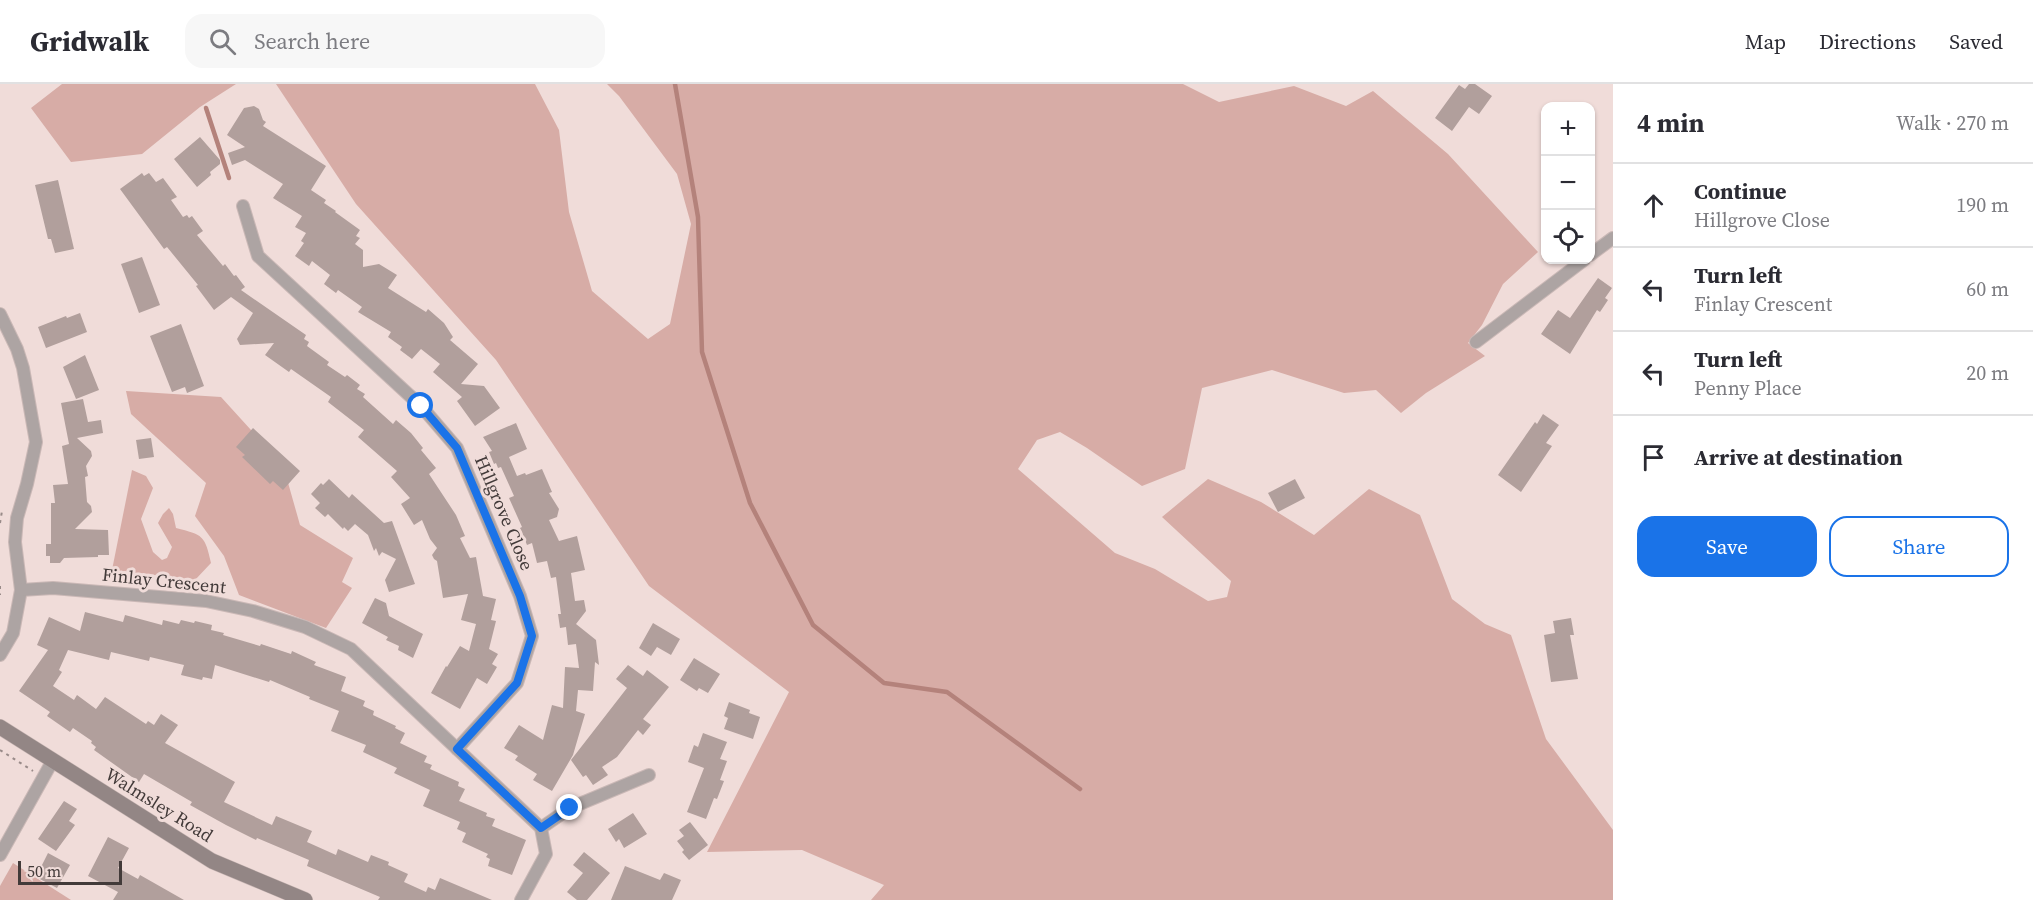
<!DOCTYPE html>
<html lang="en">
<head>
<meta charset="utf-8">
<style>
	body { margin:0; font-family:"Source Serif 4",serif; background:#f7f7f7; color:#2b2b33 }
	.controls { position:absolute; right:18px; top:18px; display:grid; overflow:hidden; border-radius:12px; box-shadow:0 2px 4px #0004 }
	.controls button { width:54px; height:54px; display:grid; place-items:center; padding:0; border:0; border-bottom:2px solid #e1e1e2; background:#fff; color:#2b2b33; font:30px sans-serif }
	.scale { position:absolute; left:18px; bottom:15px; width:104px; box-sizing:border-box; padding-left:6px; border:3px solid #423a39; border-top:0; font-size:16px; line-height:21px; white-space:nowrap; color:#423a39; -webkit-text-stroke:4px #f0dcd9; paint-order:stroke }
	.stop { position:absolute; width:18px; height:18px; margin:-14px; border:4px solid #1a73e8; border-radius:50%; background:#fff }
	.stop.end { background:#1a73e8; border-color:#fff; box-shadow:0 2px 6px #0008 }
	.list { margin:0; padding:0; list-style:none }
	h2 { display:flex; justify-content:space-between; align-items:center; height:78px; margin:0; padding:0 24px; font-size:26px }
	h2 small { font-size:20px; font-weight:400; color:#7c7c81 }
	.list li { display:grid; grid-template-columns:39px 1fr auto; gap:18px; align-items:center; box-sizing:border-box; height:84px; padding:0 24px; border-top:2px solid #e1e1e2 }
	.list b { display:block; font-size:22px; white-space:nowrap }
	.list p { margin:0; font-size:20px; white-space:nowrap; color:#7c7c81 }
	.list em { font-size:20px; font-style:normal; color:#7c7c81 }
	.actions { display:flex; gap:12px; padding:18px 24px }
	.actions a { flex:1; padding:14px 0; border:2px solid #1a73e8; border-radius:18px; text-align:center; font-size:21px; color:#1a73e8 }
	.actions .main { background:#1a73e8; color:#fff }
	.icon { flex:none; width:33px; height:33px; fill:none; stroke:currentColor; stroke-width:2; stroke-linecap:round; stroke-linejoin:round }
	.map { position:relative; flex:none; width:1613px; height:816px; overflow:hidden }
	header { display:flex; align-items:center; gap:36px; box-sizing:border-box; height:84px; padding:0 30px; background:#fff; border-bottom:2px solid #e1e1e2 }
	header strong { font-size:28px }
	nav { display:flex; gap:33px; margin-inline-start:auto; font-size:21px }
	.search { width:420px; height:54px; background:#f7f7f7; display:flex; align-items:center; gap:15px; box-sizing:border-box; padding:0 21px; border-radius:18px; color:#7c7c81; font-size:22px }
	main { display:flex }
	aside { flex:1; background:#fff }
	.map>svg:first-child { display:block }
</style>
</head>
<body>
<header>
<strong>Gridwalk</strong>
<div class="search"><svg class="icon" aria-label="search" viewBox="0 0 24 24"><circle cx="10" cy="10" r="6"/><path d="M15 15l6 6"/></svg>Search here</div>
<nav><a>Map</a><a>Directions</a><a>Saved</a></nav>
</header>
<main>
<div class="map">
<svg width="1613" height="816" viewBox="0 0 1613 816">
	<rect width="100%" height="100%" fill="#f0dcd9"/>
	<!-- green -->
	<g fill="#d7aca6">
		<polygon points="62,0 236,0 200,23 142,70 71,78 31,24"/>
		<polygon points="276,0 535,0 559,46 569,128 592,207 648,255 670,240 691,140 677,90 619,12 607,0 1183,0 1219,18 1294,2 1346,22 1373,7 1448,70 1538,168 1503,200 1482,241 1468,259 1485,272 1426,309 1401,329 1376,306 1344,309 1272,286 1202,304 1185,385 1142,402 1087,364 1060,348 1037,356 1018,385 1115,469 1155,485 1208,517 1227,513 1231,497 1162,433 1208,395 1261,418 1314,451 1369,405 1420,431 1452,515 1485,540 1511,551 1546,655 1613,746 1613,816 871,816 884,801 802,766 707,768 789,608 649,502 496,276 356,120"/>
		<polygon points="126,307 221,313 283,381 300,441 353,474 342,498 352,504 326,544 239,511 224,472 195,432 206,399 131,330"/>
		<path d="M 132,386 L 146,392 L 153,404 L 141,435 L 153,468 L 162,476 L 167,474 L 172,463 L 158,439 L 163,430 L 169,424 L 173,430 L 176,444 C 203,451 205,451 211,479 L 195,496 L 112,486 Z"/>
		<polygon points="13,779 71,816 0,816 0,802"/>
	</g>
	<g fill="none" stroke-linecap="round" stroke-linejoin="round">
		<!-- stream -->
		<g stroke="#b4827b" stroke-width="4.5">
			<polyline points="675,0 698,133 702,268 750,419 813,541 884,599 947,608 1080,705"/>
			<polyline points="206,24 229,94"/>
		</g>
	</g>
	<!-- building -->
	<g fill="#b19f9c">
		<polygon points="1469,0 1475,0 1492,12 1479,30 1469,23 1452,47 1435,34 1459,1 1465,5"/>
		<polygon points="254,22 259,25 263,36 266,38 263,42 326,82 311,106 326,116 324,119 336,127 335,128 360,146 356,152 360,154 355,160 363,166 363,183 379,180 397,191 388,204 426,228 428,225 444,239 453,253 450,256 478,280 461,300 484,302 500,324 475,342 457,317 462,313 433,288 440,280 421,265 412,275 400,266 402,263 388,253 391,248 358,228 362,223 338,206 336,209 324,200 330,191 312,177 309,182 295,172 304,159 301,157 306,149 295,143 302,132 273,114 283,100 245,76 232,81 228,69 245,63 227,51 244,24"/>
		<polygon points="200,53 220,76 220,80 210,88 211,91 197,103 174,75"/>
		<polygon points="142,89 144,92 149,89 156,98 163,94 177,113 171,116 183,133 187,131 189,134 192,132 203,147 197,151 223,182 225,180 234,192 236,191 245,203 241,206 306,251 304,255 309,258 307,262 329,278 327,281 345,293 347,291 360,301 357,305 365,310 363,313 393,340 396,336 411,349 423,364 421,366 436,384 429,390 456,431 465,452 460,454 470,474 476,473 483,512 496,515 491,536 496,537 489,565 498,570 492,580 497,583 487,600 477,594 460,625 431,609 446,582 447,583 460,562 469,567 476,540 461,536 468,510 443,514 437,477 434,475 432,471 437,464 430,455 422,436 414,441 401,420 410,414 391,393 397,387 358,353 364,346 328,318 331,313 291,285 289,288 265,271 274,259 240,261 237,255 253,229 231,213 214,226 196,202 198,201 167,163 164,165 120,105"/>
		<polygon points="58,96 74,165 55,169 51,155 48,155 35,101"/>
		<polygon points="142,173 160,221 139,229 121,180"/>
		<polygon points="1598,194 1612,204 1605,214 1608,216 1600,228 1597,226 1570,270 1541,250 1558,226 1570,234"/>
		<polygon points="80,229 87,248 46,264 38,243 66,232 67,234"/>
		<polygon points="181,240 204,302 187,309 185,303 172,308 150,252"/>
		<polygon points="85,271 99,306 76,315 63,283"/>
		<polygon points="83,315 88,338 101,336 103,349 77,354 91,367 92,372 86,382 88,392 85,393 87,418 91,422 92,428 75,445 108,446 109,471 98,471 98,473 64,474 60,479 50,479 50,472 46,472 46,460 51,460 51,419 55,419 53,401 68,400 62,362 69,360 61,319"/>
		<polygon points="1543,330 1559,341 1546,359 1552,362 1521,408 1498,391 1535,338 1537,340"/>
		<polygon points="516,339 527,365 509,373 517,392 525,389 526,391 542,385 552,408 549,409 559,425 557,433 549,436 559,457 577,452 585,486 571,489 575,517 584,516 586,527 576,540 596,556 599,581 595,578 593,607 578,606 576,627 585,630 573,671 552,707 533,696 537,690 515,676 518,672 504,664 519,641 543,656 552,621 563,624 565,583 579,584 576,560 568,561 566,543 560,544 558,530 561,530 556,493 551,494 547,477 537,479 532,459 527,461 520,444 522,443 509,414 514,412 501,383 498,384 496,379 494,380 489,368 492,367 483,353"/>
		<polygon points="253,344 300,387 283,406 273,397 270,400 242,373 245,371 236,363"/>
		<polygon points="151,354 154,373 139,375 136,356"/>
		<polygon points="329,395 349,414 352,410 384,439 392,437 415,500 389,508 385,496 396,475 382,468 379,472 376,464 374,467 368,451 355,440 348,447 344,443 343,445 328,430 325,433 315,424 320,419 311,410 321,399 323,401"/>
		<polygon points="1295,395 1305,414 1278,428 1268,409"/>
		<polygon points="375,514 386,519 389,532 423,550 413,574 398,566 399,562 386,556 388,553 362,539"/>
		<polygon points="85,528 123,538 125,531 162,541 163,536 179,540 181,536 194,539 195,537 212,541 211,546 224,549 223,551 260,562 261,560 291,570 292,567 316,578 314,581 346,593 341,607 365,617 363,622 374,627 373,631 396,642 395,644 405,649 400,659 427,672 424,678 432,681 430,685 459,698 458,702 465,705 459,717 487,729 486,732 495,735 492,742 526,756 512,791 488,782 490,775 486,773 488,770 462,758 466,749 457,745 460,738 423,722 430,706 394,689 397,684 363,668 366,661 331,647 339,627 309,615 310,613 270,596 269,598 215,581 212,595 203,593 202,596 181,591 184,581 150,573 149,577 111,568 109,576 68,566 59,586 62,588 53,602 74,616 77,611 96,625 105,613 146,640 148,637 154,641 161,630 178,641 165,659 235,698 224,718 272,741 276,732 312,747 307,758 336,771 338,765 368,778 371,771 389,778 388,781 408,790 404,798 426,808 428,803 435,806 440,794 492,816 378,816 380,813 307,782 309,776 257,754 256,756 226,741 190,721 192,718 144,690 139,698 94,666 96,663 91,659 92,657 73,644 70,648 47,632 50,628 19,607 48,566 37,561 49,533 80,547"/>
		<polygon points="1571,534 1574,551 1570,551 1578,595 1551,598 1544,551 1555,549 1553,537"/>
		<polygon points="653,539 680,555 671,571 657,563 651,572 639,564"/>
		<polygon points="694,574 720,590 708,609 699,604 697,607 680,596"/>
		<polygon points="628,581 643,592 647,586 669,603 643,635 651,641 643,651 638,646 617,673 602,683 608,691 593,701 586,691 583,693 571,676 627,604 616,595"/>
		<polygon points="729,618 750,626 749,629 760,633 753,655 724,645 728,634 724,632"/>
		<polygon points="703,649 727,658 720,675 727,677 720,696 724,697 717,715 714,714 706,735 687,728 704,684 688,678 694,661 698,663"/>
		<polygon points="64,717 77,725 69,737 75,741 56,767 38,755"/>
		<polygon points="633,729 647,750 624,764 619,755 616,758 608,745"/>
		<polygon points="690,738 708,761 689,776 682,768 684,766 677,757 684,752 679,746"/>
		<polygon points="108,753 129,764 118,784 138,795 140,791 184,816 113,816 118,808 88,792"/>
		<polygon points="584,768 610,789 587,816 577,816 567,808 583,789 573,781"/>
		<polygon points="48,769 70,781 57,804 36,793"/>
		<polygon points="625,782 660,796 664,789 681,796 672,816 611,816"/>
	</g>
	<g fill="none" stroke-linecap="round" stroke-linejoin="round">
		<defs>
			<g id="street">
				<polyline points="243,122 258,172 421,322 457,364 520,512 532,552 517,599 457,665"/>
				<polyline points="1590,171 1613,154"/>
				<polyline points="0,230 17,265 23,284 36,358 27,400 17,434 15,458 21,506 13,549 0,571"/>
				<polyline points="1476,258 1584,176"/>
				<polyline points="21,506 53,504 206,517 253,527 305,543 351,565 541,744 546,770 521,816"/>
				<polyline points="541,744 570,724 649,691"/>
				<polyline points="0,771 53,676"/>
			</g>
			<polyline id="secondary" points="0,643 212,777 305,816"/>
		</defs>
		<!-- street casing -->
		<use href="#street" stroke="#cab8b6" stroke-width="14"/>
		<!-- secondary casing -->
		<use href="#secondary" stroke="#cab8b6" stroke-width="16"/>
		<!-- path -->
		<g stroke="#998b89" stroke-width="2" stroke-dasharray="3 4.5" stroke-linecap="butt">
			<polyline points="0,439 2,427"/>
			<polyline points="0,502 0,511"/>
			<polyline points="0,666 33,687"/>
		</g>
		<!-- street -->
		<use href="#street" stroke="#ada4a3" stroke-width="12"/>
		<!-- secondary -->
		<use href="#secondary" stroke="#938685" stroke-width="15"/>
	</g>
	<g fill="none" stroke-linecap="round" stroke-linejoin="round">
		<!-- route -->
		<polyline stroke="#1a73e8" stroke-width="8" points="421,322 457,364 520,512 532,552 517,599 457,665 541,744 570,724"/>
	</g>
	<g text-anchor="middle" stroke-width="6" stroke-linejoin="round" paint-order="stroke">
		<!-- street labels -->
		<g font-size="18" fill="#423a39" stroke="#f0dcd9">
			<text transform="translate(504 429) rotate(67)" y="6">Hillgrove Close</text>
			<text transform="translate(164 497) rotate(6)" y="6">Finlay Crescent</text>
			<text transform="translate(159 721) rotate(32)" y="6">Walmsley Road</text>
		</g>
	</g>
</svg>
<div class="controls">
<button>+</button>
<button>−</button>
<button><svg class="icon" aria-label="locate" viewBox="0 0 24 24"><circle cx="12" cy="12" r="6"/><path d="M12 2v4M12 18v4M2 12h4M18 12h4"/></svg></button>
</div>
<div class="scale">50 m</div>
<div class="stop" style="left:421px;top:322px"></div>
<div class="stop end" style="left:570px;top:724px"></div>
</div>
<aside>
<h2>4 min<small>Walk · 270 m</small></h2>
<ul class="list">
<li><svg class="icon" aria-label="ahead" viewBox="0 0 24 24"><path d="M12 20V5M6 11l6-6 6 6"/></svg><div><b>Continue</b><p>Hillgrove Close</p></div><em>190 m</em></li>
<li><svg class="icon" aria-label="left" viewBox="0 0 24 24"><path d="M17 20v-9H6M10 6l-5 5 5 5"/></svg><div><b>Turn left</b><p>Finlay Crescent</p></div><em>60 m</em></li>
<li><svg class="icon" aria-label="left" viewBox="0 0 24 24"><path d="M17 20v-9H6M10 6l-5 5 5 5"/></svg><div><b>Turn left</b><p>Penny Place</p></div><em>20 m</em></li>
<li><svg class="icon" aria-label="arrive" viewBox="0 0 24 24"><path d="M6 21V4h12l-3 4 3 4H6"/></svg><div><b>Arrive at destination</b></div></li>
</ul>
<div class="actions"><a class="main">Save</a><a>Share</a></div>
</aside>
</main>
</body>
</html>
